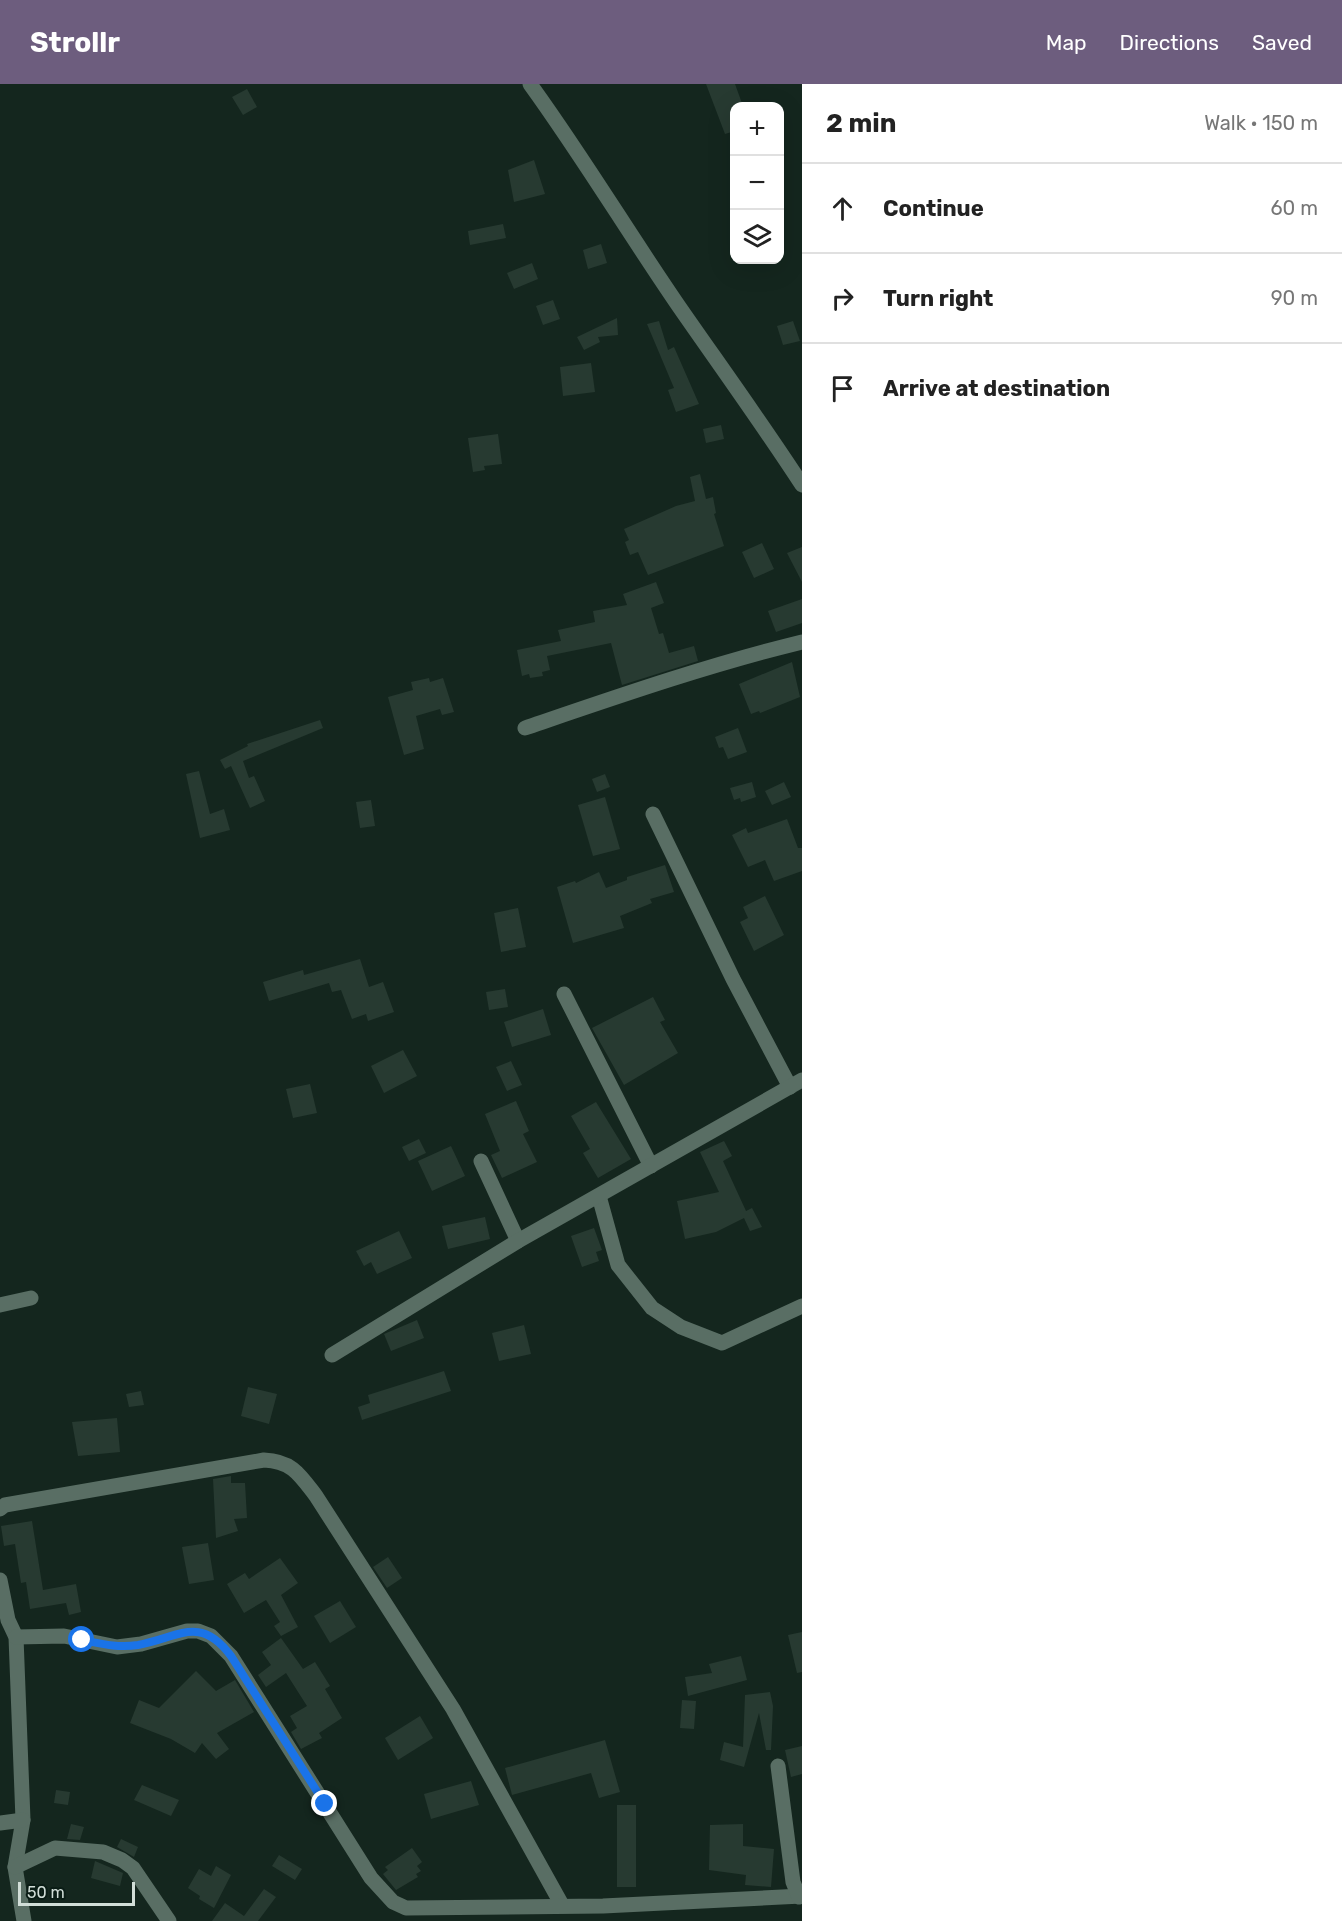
<!DOCTYPE html>
<html lang="en">
<head>
<meta charset="utf-8">
<style>
	body { margin:0; font-family:Rubik,sans-serif; background:#f2f2f2; color:#222 }
	.controls { position:absolute; right:18px; top:18px; display:grid; overflow:hidden; border-radius:12px; box-shadow:0 6px 24px #0002 }
	.controls button { width:54px; height:54px; display:grid; place-items:center; padding:0; border:0; border-bottom:2px solid #e0e0e0; background:#fff; color:#222; font:30px sans-serif }
	.scale { position:absolute; left:18px; bottom:15px; width:117px; box-sizing:border-box; padding-left:6px; border:3px solid #d2ded8; border-top:0; font-size:16px; line-height:21px; white-space:nowrap; color:#d2ded8; -webkit-text-stroke:4px #0a1c15; paint-order:stroke }
	.stop { position:absolute; width:18px; height:18px; margin:-14px; border:4px solid #1a73e8; border-radius:50%; background:#fff }
	.stop.end { background:#1a73e8; border-color:#fff; box-shadow:0 2px 6px #0008 }
	.list { margin:0; padding:0; list-style:none }
	h2 { display:flex; justify-content:space-between; align-items:center; height:78px; margin:0; padding:0 24px; font-size:26px }
	h2 small { font-size:20px; font-weight:400; color:#767676 }
	.list li { display:grid; grid-template-columns:39px 1fr auto; gap:18px; align-items:center; box-sizing:border-box; height:90px; padding:0 24px; border-top:2px solid #e0e0e0 }
	.list b { display:block; font-size:22px; white-space:nowrap }
	.list em { font-size:20px; font-style:normal; color:#767676 }
	.icon { flex:none; width:33px; height:33px; fill:none; stroke:currentColor; stroke-width:2; stroke-linecap:round; stroke-linejoin:round }
	.map { position:relative; flex:none; width:802px; height:1837px; overflow:hidden }
	header { display:flex; align-items:center; gap:36px; box-sizing:border-box; height:84px; padding:0 30px; background:#6d5d7e; color:#fff }
	header strong { font-size:28px }
	nav { display:flex; gap:33px; margin-inline-start:auto; font-size:21px }
	main { display:flex }
	aside { flex:1; background:#fff }
	.map>svg:first-child { display:block }
</style>
</head>
<body>
<header>
<strong>Strollr</strong>
<nav><a>Map</a><a>Directions</a><a>Saved</a></nav>
</header>
<main>
<div class="map">
<svg width="802" height="1837" viewBox="0 0 802 1837">
	<rect width="100%" height="100%" fill="#14261e"/>
	<!-- building -->
	<g fill="#273a31">
		<polygon points="706,0 735,0 743,22 735,22 735,47 725,50"/>
		<polygon points="247,5 257,23 243,31 232,13"/>
		<polygon points="534,76 545,110 514,118 508,86"/>
		<polygon points="503,140 506,154 470,161 468,147"/>
		<polygon points="601,160 607,179 588,185 583,166"/>
		<polygon points="532,179 538,195 514,205 507,189"/>
		<polygon points="553,216 560,235 543,241 536,222"/>
		<polygon points="617,234 618,251 598,253 600,258 584,266 577,253"/>
		<polygon points="659,237 668,266 674,263 699,320 676,328 668,306 674,304 647,240"/>
		<polygon points="793,237 800,257 783,261 777,242"/>
		<polygon points="591,279 595,308 563,312 560,283"/>
		<polygon points="721,341 724,355 706,359 703,345"/>
		<polygon points="498,350 502,380 484,382 485,386 473,388 468,354"/>
		<polygon points="700,390 706,415 713,413 716,429 714,430 724,462 648,491 638,468 630,471 625,458 629,456 624,445 676,422 695,417 690,393"/>
		<polygon points="762,459 774,485 754,494 742,468"/>
		<polygon points="802,463 802,498 787,469"/>
		<polygon points="656,498 664,519 651,524 659,550 663,549 669,569 694,562 698,577 622,601 611,559 547,572 550,586 542,588 543,592 530,594 529,590 522,592 517,566 561,557 558,546 595,538 593,527 627,521 623,510"/>
		<polygon points="802,515 802,539 776,548 768,527"/>
		<polygon points="792,578 800,613 760,629 759,627 751,630 739,600"/>
		<polygon points="429,594 430,598 443,594 454,628 442,631 440,625 416,632 424,665 404,671 388,613 413,606 411,598"/>
		<polygon points="320,636 323,644 243,677 249,694 254,692 265,717 250,724 231,682 225,685 220,676 248,662 247,660"/>
		<polygon points="738,644 747,668 728,675 723,663 719,664 715,653"/>
		<polygon points="199,687 210,730 224,725 230,746 200,754 186,690"/>
		<polygon points="605,690 610,703 597,708 592,695"/>
		<polygon points="752,698 756,713 741,718 740,714 734,716 730,704"/>
		<polygon points="784,698 791,713 772,721 765,707"/>
		<polygon points="605,713 620,765 593,772 578,721"/>
		<polygon points="371,716 375,742 360,744 356,718"/>
		<polygon points="787,735 798,764 802,764 802,787 774,797 765,776 748,783 732,751 746,744 748,749"/>
		<polygon points="665,781 674,808 650,815 652,819 620,832 624,844 573,859 557,803 575,797 576,799 599,788 606,804 627,796 627,793"/>
		<polygon points="765,812 784,851 754,867 740,838 748,834 743,823"/>
		<polygon points="518,824 526,863 501,868 494,829"/>
		<polygon points="360,875 369,903 383,898 394,928 368,937 366,930 352,935 341,906 332,908 329,899 269,917 263,898 303,886 304,891"/>
		<polygon points="505,905 508,923 489,926 486,908"/>
		<polygon points="653,913 665,936 660,938 678,969 624,1001 592,944"/>
		<polygon points="543,925 551,951 512,963 504,938"/>
		<polygon points="403,966 417,992 384,1009 371,982"/>
		<polygon points="511,977 522,1001 507,1007 496,983"/>
		<polygon points="310,1000 317,1029 293,1034 286,1005"/>
		<polygon points="516,1017 529,1047 523,1050 537,1078 502,1094 491,1071 500,1067 485,1030"/>
		<polygon points="596,1018 631,1075 598,1094 583,1069 590,1065 571,1032"/>
		<polygon points="419,1055 426,1069 409,1077 402,1063"/>
		<polygon points="724,1057 732,1072 723,1077 746,1127 752,1124 762,1143 750,1147 744,1134 716,1148 685,1155 677,1117 719,1108 700,1068"/>
		<polygon points="451,1062 465,1092 432,1107 418,1077"/>
		<polygon points="485,1133 490,1155 448,1165 442,1142"/>
		<polygon points="594,1144 602,1166 596,1168 599,1177 582,1183 571,1152"/>
		<polygon points="399,1147 412,1174 377,1190 371,1178 364,1182 356,1167"/>
		<polygon points="417,1236 424,1254 391,1267 384,1250"/>
		<polygon points="524,1241 531,1270 499,1277 492,1249"/>
		<polygon points="444,1287 451,1307 362,1336 358,1323 370,1319 368,1311"/>
		<polygon points="248,1303 277,1310 269,1340 241,1332"/>
		<polygon points="141,1307 144,1321 129,1323 126,1310"/>
		<polygon points="117,1334 120,1368 78,1372 72,1338"/>
		<polygon points="231,1392 231,1399 245,1399 247,1434 234,1435 238,1447 216,1454 213,1395"/>
		<polygon points="32,1437 43,1506 76,1500 81,1528 69,1531 66,1519 30,1525 26,1498 21,1499 15,1460 4,1462 1,1442"/>
		<polygon points="208,1459 214,1496 189,1500 182,1463"/>
		<polygon points="388,1473 402,1494 387,1504 373,1483"/>
		<polygon points="280,1474 298,1499 281,1511 298,1543 281,1552 274,1542 280,1538 266,1516 244,1529 227,1500 245,1489 249,1495"/>
		<polygon points="340,1517 356,1543 330,1559 314,1532"/>
		<polygon points="802,1548 802,1588 797,1589 788,1551"/>
		<polygon points="281,1554 303,1585 315,1578 330,1602 325,1605 342,1634 319,1649 322,1654 301,1665 291,1648 297,1644 290,1632 307,1622 286,1589 266,1603 258,1591 271,1581 262,1568"/>
		<polygon points="741,1572 747,1596 688,1612 685,1593 712,1589 709,1580"/>
		<polygon points="196,1587 216,1607 235,1596 254,1628 217,1649 229,1665 216,1675 202,1659 195,1669 171,1655 130,1639 139,1616 159,1624"/>
		<polygon points="770,1608 773,1622 771,1666 766,1666 759,1629 744,1683 720,1676 724,1658 743,1663 745,1611"/>
		<polygon points="682,1616 696,1617 694,1645 680,1644"/>
		<polygon points="420,1632 433,1654 398,1676 385,1654"/>
		<polygon points="605,1656 620,1708 599,1714 591,1689 512,1711 505,1684"/>
		<polygon points="802,1662 802,1690 791,1693 785,1666"/>
		<polygon points="471,1697 479,1721 431,1735 424,1710"/>
		<polygon points="142,1701 179,1716 171,1732 134,1716"/>
		<polygon points="56,1706 70,1708 68,1721 54,1719"/>
		<rect x="617" y="1721" width="19" height="82"/>
		<polygon points="71,1740 84,1743 80,1756 67,1755"/>
		<polygon points="743,1740 743,1762 774,1765 771,1803 745,1801 746,1791 709,1786 710,1741"/>
		<polygon points="121,1755 138,1763 134,1773 117,1763"/>
		<polygon points="412,1764 422,1778 417,1782 421,1787 416,1790 418,1793 396,1806 383,1790 388,1786 385,1783"/>
		<polygon points="279,1771 302,1785 295,1796 272,1782"/>
		<polygon points="95,1777 123,1789 120,1802 91,1794"/>
		<polygon points="216,1782 231,1791 214,1824 199,1815 200,1812 188,1804 199,1785 211,1792"/>
		<polygon points="264,1805 276,1813 258,1837 212,1837 225,1819 244,1832"/>
	</g>
	<g fill="none" stroke-linecap="round" stroke-linejoin="round">
		<!-- minor -->
		<g stroke="#596e64" stroke-width="15">
			<path d="M 530,0 C 583,73 629,150 680,224 C 721,283 763,341 802,401"/>
			<path d="M 525,644 C 616,613 708,581 802,558"/>
			<polyline points="653,730 733,895 790,1003"/>
			<polyline points="564,910 651,1082"/>
			<polyline points="481,1077 518,1157"/>
			<polyline points="599,1112 618,1181 652,1224 681,1243 722,1259 802,1222"/>
			<polyline points="0,1221 31,1214"/>
			<polyline points="332,1271 518,1157 802,996"/>
			<path d="M 0,1425 L 5,1421 L 264,1376 C 292,1377 300,1391 316,1412 L 453,1625 L 562,1821"/>
			<polyline points="0,1496 8,1536 16,1553 23,1736 15,1783 24,1837"/>
			<polyline points="16,1553 64,1552 117,1563 141,1560 187,1547 198,1547 211,1552 231,1572 371,1794 393,1818 406,1824 603,1822 802,1812"/>
			<polyline points="778,1682 793,1798 799,1813"/>
			<polyline points="0,1739 23,1736"/>
			<polyline points="15,1783 55,1764 103,1768 122,1776 133,1784 169,1837"/>
		</g>
	</g>
	<g fill="none" stroke-linecap="round" stroke-linejoin="round">
		<!-- route -->
		<path stroke="#1a73e8" stroke-width="8" d="M 82,1556 C 102,1560 118,1564 138,1561 C 178,1554 200,1530 231,1572 L 325,1720"/>
	</g>
</svg>
<div class="controls">
<button>+</button>
<button>−</button>
<button><svg class="icon" aria-label="layers" viewBox="0 0 24 24"><path d="M12 4l9 5-9 5-9-5zM3 14l9 5 9-5"/></svg></button>
</div>
<div class="scale">50 m</div>
<div class="stop" style="left:82px;top:1556px"></div>
<div class="stop end" style="left:325px;top:1720px"></div>
</div>
<aside>
<h2>2 min<small>Walk · 150 m</small></h2>
<ul class="list">
<li><svg class="icon" aria-label="ahead" viewBox="0 0 24 24"><path d="M12 20V5M6 11l6-6 6 6"/></svg><div><b>Continue</b></div><em>60 m</em></li>
<li><svg class="icon" aria-label="right" viewBox="0 0 24 24"><path d="M7 20v-9h11M14 6l5 5-5 5"/></svg><div><b>Turn right</b></div><em>90 m</em></li>
<li><svg class="icon" aria-label="arrive" viewBox="0 0 24 24"><path d="M6 21V4h12l-3 4 3 4H6"/></svg><div><b>Arrive at destination</b></div></li>
</ul>
</aside>
</main>
</body>
</html>
